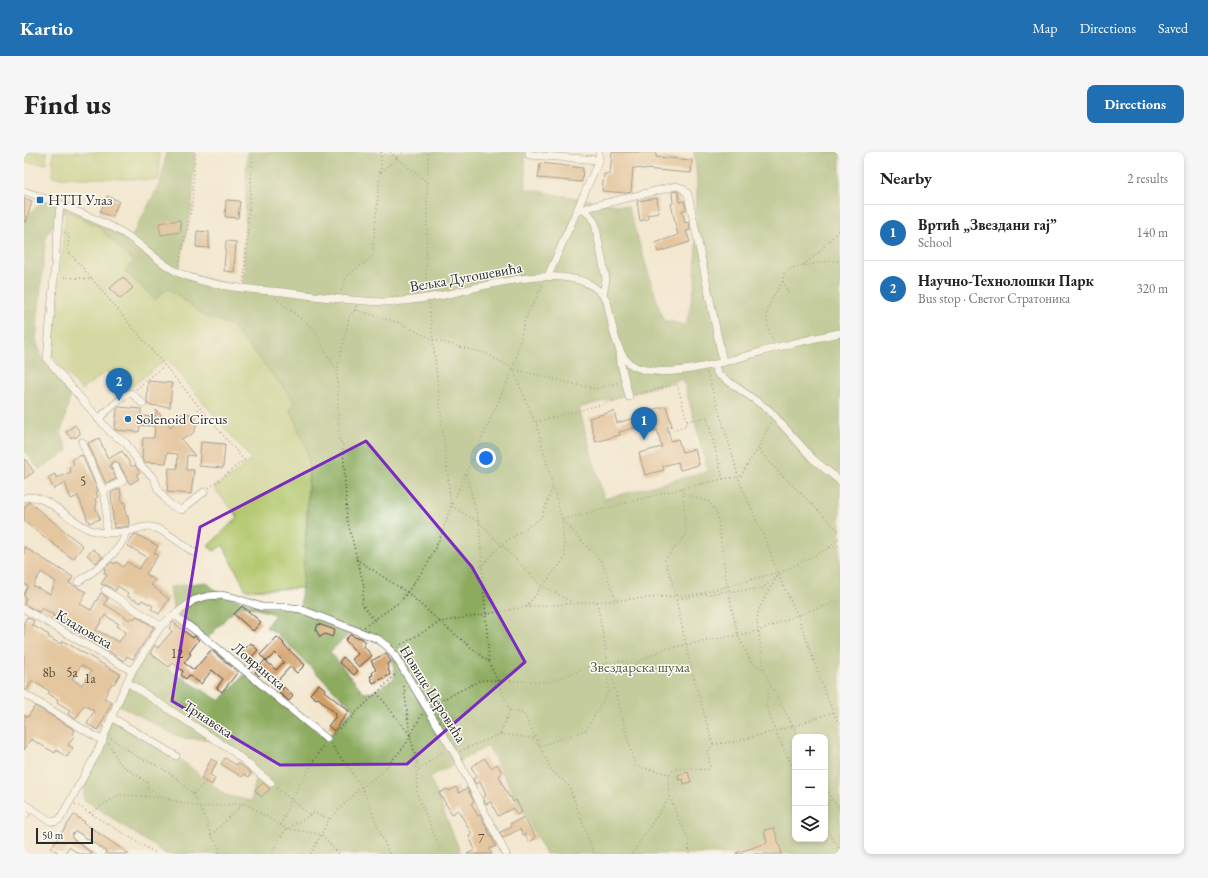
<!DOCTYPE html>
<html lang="en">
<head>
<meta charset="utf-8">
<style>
	body { margin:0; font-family:"EB Garamond",serif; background:#f6f6f6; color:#222 }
	.controls { position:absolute; right:12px; bottom:12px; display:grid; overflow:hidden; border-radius:8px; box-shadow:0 2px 6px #0003 }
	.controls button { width:36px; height:36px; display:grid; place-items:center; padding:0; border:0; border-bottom:1px solid #e0e0e0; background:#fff; color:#222; font:20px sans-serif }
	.scale { position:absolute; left:12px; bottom:10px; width:57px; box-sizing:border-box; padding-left:4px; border:2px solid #2b2b2b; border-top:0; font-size:11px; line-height:14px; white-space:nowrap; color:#2b2b2b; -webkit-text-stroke:3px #fdfcf7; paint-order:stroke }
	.you { position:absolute; left:462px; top:306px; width:14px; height:14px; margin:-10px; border:3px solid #fff; border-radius:50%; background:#1a73e8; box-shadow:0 0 0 6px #1a73e833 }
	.badge { display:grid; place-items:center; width:26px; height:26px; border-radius:50%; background:#1f6fb2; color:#fff; font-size:13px; font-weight:700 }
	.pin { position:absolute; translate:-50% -33px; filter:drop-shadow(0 1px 2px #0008) }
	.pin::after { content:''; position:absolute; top:21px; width:14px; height:12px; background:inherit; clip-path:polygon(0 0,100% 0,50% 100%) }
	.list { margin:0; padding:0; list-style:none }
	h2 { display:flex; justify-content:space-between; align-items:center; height:52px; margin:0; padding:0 16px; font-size:17px }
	h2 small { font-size:13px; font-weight:400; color:#767676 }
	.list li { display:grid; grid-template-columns:26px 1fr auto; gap:12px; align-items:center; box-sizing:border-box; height:56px; padding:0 16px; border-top:1px solid #e0e0e0 }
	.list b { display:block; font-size:15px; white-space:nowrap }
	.list p { margin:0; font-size:13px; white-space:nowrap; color:#767676 }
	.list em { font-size:13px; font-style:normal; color:#767676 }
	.icon { flex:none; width:22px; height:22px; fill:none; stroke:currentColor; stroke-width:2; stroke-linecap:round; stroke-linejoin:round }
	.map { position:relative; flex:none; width:816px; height:702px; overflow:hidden; border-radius:8px }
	header { display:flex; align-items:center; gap:24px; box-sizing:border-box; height:56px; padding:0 20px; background:#1f6fb2; color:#fff }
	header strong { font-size:19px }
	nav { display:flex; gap:22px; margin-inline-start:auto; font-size:14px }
	.intro { display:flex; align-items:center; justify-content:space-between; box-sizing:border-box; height:96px; padding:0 24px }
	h1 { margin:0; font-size:28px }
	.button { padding:10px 18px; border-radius:8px; background:#1f6fb2; color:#fff; font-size:14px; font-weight:700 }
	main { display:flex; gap:24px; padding:0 24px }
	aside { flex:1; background:#fff; border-radius:8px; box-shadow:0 2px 6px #0003 }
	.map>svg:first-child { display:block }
</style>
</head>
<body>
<header>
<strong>Kartio</strong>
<nav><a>Map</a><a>Directions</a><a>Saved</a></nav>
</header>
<div class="intro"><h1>Find us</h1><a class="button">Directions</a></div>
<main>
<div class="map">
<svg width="816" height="702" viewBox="0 0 816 702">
	<rect width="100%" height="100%" fill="#fdfcf7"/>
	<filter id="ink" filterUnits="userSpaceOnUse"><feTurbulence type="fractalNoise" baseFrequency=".025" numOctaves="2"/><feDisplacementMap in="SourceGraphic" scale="8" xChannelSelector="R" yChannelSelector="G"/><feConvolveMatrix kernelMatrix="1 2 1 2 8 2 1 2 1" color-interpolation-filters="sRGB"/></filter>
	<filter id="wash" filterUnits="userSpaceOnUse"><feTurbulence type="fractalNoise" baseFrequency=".012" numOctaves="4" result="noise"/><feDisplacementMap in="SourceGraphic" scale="16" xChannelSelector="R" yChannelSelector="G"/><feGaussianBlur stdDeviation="0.9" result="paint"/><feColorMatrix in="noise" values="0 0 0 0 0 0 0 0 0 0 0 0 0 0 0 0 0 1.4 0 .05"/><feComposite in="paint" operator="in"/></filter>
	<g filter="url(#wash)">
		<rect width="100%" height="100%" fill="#f3e7cf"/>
		<!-- green -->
		<g fill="#b1c66a" stroke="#6e784a">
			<polygon points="0,0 23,0 22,12 0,10"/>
			<polygon points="29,0 135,0 135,28 28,25"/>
			<polygon points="42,57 73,74 109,109 102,119 131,148 144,136 180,164 207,173 270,248 266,258 282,295 285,310 280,436 222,438 199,393 190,399 184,394 214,365 190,336 209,323 227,307 143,207 101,240 82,220 57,238 28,204"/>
		</g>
		<!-- forest -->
		<path fill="#8cab5e" stroke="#5c6b44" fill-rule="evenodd" d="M 142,0 L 171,0 L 168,54 L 154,120 L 219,136 L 223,0 L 501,0 L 502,37 L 604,55 L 639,168 L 662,173 L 671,131 L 673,29 L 670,0 L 816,0 L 816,702 L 522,702 L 464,594 L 406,625 L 437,702 L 142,702 L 59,647 L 64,619 L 87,565 L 152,604 L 201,643 L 227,649 L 234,619 L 194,588 L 157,586 L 93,552 L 119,502 L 196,549 L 222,521 L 150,463 L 146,435 L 182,430 L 197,443 L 236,455 L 276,457 L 283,370 L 285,310 L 282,295 L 266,258 L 270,248 L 207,173 L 180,164 L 144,136 L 131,148 L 101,119 L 109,109 L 73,74 L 42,58 L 22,83 L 12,188 L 19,208 L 47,241 L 37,281 L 44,299 L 15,317 L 0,298 L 0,67 L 21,47 L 107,86 L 137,29 ZM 659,227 L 684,319 L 580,347 L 555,256 ZM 218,453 L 251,462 L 242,475 L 252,481 L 329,557 L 303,587 L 183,487 L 204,464 ZM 329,478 L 364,495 L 368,500 L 371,526 L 349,540 L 340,541 L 306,500 ZM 771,585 L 801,585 L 801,687 L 771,687 Z"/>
		<g id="blocks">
			<!-- building -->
			<g fill="#d39e65" fill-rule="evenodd">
				<polygon points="588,0 632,0 632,5 668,8 667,21 609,16 607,40 603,41 578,39 580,22 586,22"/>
				<polygon points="516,11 559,16 558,30 514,26"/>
				<polygon points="652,39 654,40 656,50 660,49 662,58 658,58 661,71 665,70 666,78 662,79 666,90 634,100 631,91 654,83 647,52 649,51 648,40"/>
				<polygon points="83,44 95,49 88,65 76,60"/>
				<polygon points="0,46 8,49 2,71 0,70"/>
				<polygon points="633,46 635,61 623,63 624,67 616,69 613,49"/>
				<polygon points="202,48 216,49 214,66 201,65"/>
				<polygon points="156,68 157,80 137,83 135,71"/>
				<polygon points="173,79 185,80 185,96 172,95"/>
				<polygon points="202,89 212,90 210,120 200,119"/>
				<polygon points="99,125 109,136 96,147 86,136"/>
				<polygon points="124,229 148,231 146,255 124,253 123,249"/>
				<polygon points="642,254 648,274 643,275 647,289 654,287 658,300 671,297 675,313 656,318 654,310 639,314 640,318 621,323 615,301 638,295 633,278 629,279 627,271 595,280 596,283 572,290 565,266 590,259 593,271 624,262 623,259"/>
				<polygon points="95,255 117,257 117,264 132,265 132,258 147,275 153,265 159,261 166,262 171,266 173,273 170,280 167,283 157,287 171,304 163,303 162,318 170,318 167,342 143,340 145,316 153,317 154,302 143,301 142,311 120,310 118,306 119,286 130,286 131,274 116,273 115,280 91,278 93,257"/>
				<polygon points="51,273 56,280 56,282 51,286 50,284 47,286 42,280"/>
				<polygon points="75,286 84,307 98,299 108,315 111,313 114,318 116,321 112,322 115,327 106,332 95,312 91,309 87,311 86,314 92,327 82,332 64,291"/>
				<polygon points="177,290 201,292 199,316 175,314"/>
				<polygon points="58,303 74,339 72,340 74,345 71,347 73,353 71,354 76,367 65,371 54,344 47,347 41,331 30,337 24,326 31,322 32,326 47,320 45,315 50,313 48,307"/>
				<polygon points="0,306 10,320 0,327"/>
				<polygon points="96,336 98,350 101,350 102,364 104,364 105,374 90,376 87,341"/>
				<polygon points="5,350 59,394 49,407 0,369 0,356"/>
				<polygon points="112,382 134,394 130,401 134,403 122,422 131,428 127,433 145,447 135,462 127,457 129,454 118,448 116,451 110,447 110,448 103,444 104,441 94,434 91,439 84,434 77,432 83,423 80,421 81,419 80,417 88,410 91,412 92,410 99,415 103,410 115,417 123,405 104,394 110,383"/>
				<path d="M 0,395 L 49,425 L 45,431 L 62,440 L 56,452 L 67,458 L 77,441 L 84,446 L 80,452 L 106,468 L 107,465 L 110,467 L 112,464 L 130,475 L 109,507 L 103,504 L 100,509 L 54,480 L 55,477 L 39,468 L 38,470 L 29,465 L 30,463 L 18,456 L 15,460 L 0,452 L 2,446 L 0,444 L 0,442 L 4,434 L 0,432 ZM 17,420 L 32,430 L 26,442 L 9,434 ZM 81,463 L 95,472 L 93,474 L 102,480 L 95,490 L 72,478 Z"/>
				<polygon points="69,397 79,405 72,411 63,403"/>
				<polygon points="218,454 237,470 229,479 210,462"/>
				<path d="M 3,465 L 10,469 L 8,473 L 25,483 L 24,485 L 37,492 L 39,489 L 96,522 L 90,532 L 88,531 L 80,546 L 88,550 L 74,578 L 63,572 L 70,559 L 60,553 L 52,567 L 44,562 L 46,558 L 33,550 L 34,547 L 24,542 L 26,539 L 8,529 L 3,538 L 0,537 L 0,470 ZM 57,513 L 67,519 L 58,533 L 48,527 Z"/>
				<polygon points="149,470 169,486 170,484 175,488 165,501 167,502 160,511 170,518 187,498 214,520 198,540 193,536 199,527 188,518 177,532 165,523 162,527 157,523 159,519 149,511 145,515 126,501 131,493 134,496 148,479 145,476"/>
				<polygon points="294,472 311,478 308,485 301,482 296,485 292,478"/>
				<polygon points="327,482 332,486 334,485 339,487 342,490 339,493 348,504 335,515 328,507 334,502 321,488"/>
				<polygon points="253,485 260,491 259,492 281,513 273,521 266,515 254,528 248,523 246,525 240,519 235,524 231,520 241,508 252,518 260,510 251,501 243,509 236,503"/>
				<polygon points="227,491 234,498 225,508 217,501"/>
				<polygon points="362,501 367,510 363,512 366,523 349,531 346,524 349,523 348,520 352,518 347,509"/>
				<polygon points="319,505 334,519 330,523 315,510"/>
				<polygon points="295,532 301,537 300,539 325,559 310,579 304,574 312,564 310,563 312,562 294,546 292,547 286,542"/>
				<polygon points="260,535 269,544 265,549 255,541"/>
				<polygon points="11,554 51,578 48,582 50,584 44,593 49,596 43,605 32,598 31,601 7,587 0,598 0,563 4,565"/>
				<polygon points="201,606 212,613 213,611 221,616 227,621 225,625 220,622 218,625 197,612"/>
				<polygon points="460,606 467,616 473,612 478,621 475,624 485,645 487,645 489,650 492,648 498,660 493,663 489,656 474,664 467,650 462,652 459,645 462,643 456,630 452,632 449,627 453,624 447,615"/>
				<polygon points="187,607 193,610 186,623 191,626 188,633 177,627"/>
				<polygon points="664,620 667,630 660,632 659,627 655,628 654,623"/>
				<polygon points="239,631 246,637 237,645 231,638"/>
				<polygon points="432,635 435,641 443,636 450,650 447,651 454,664 456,663 470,690 472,694 465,697 468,702 443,702 451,698 445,684 448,682 434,658 428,662 415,641 423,637 425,639"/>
				<polygon points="50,663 61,670 60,671 105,702 83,702 81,698 52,679 48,682 48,686 69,702 55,702 45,695 40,702 36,702 27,696"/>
				<polygon points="500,665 512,686 505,690 501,682 499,683 496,677 479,686 476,680 488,675 486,672"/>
				<polygon points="750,676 758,702 712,702 712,701 743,691 740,678"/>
			</g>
		</g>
	</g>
	<g filter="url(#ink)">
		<use href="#blocks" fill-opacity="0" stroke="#494744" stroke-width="1"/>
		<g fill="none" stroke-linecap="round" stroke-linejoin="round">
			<defs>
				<g id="minor">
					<polyline points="505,0 505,3 575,8 575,0"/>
					<path d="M 0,39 C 21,46 41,54 61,63 C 76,69 91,75 105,85 C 122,96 136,112 155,121 C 188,135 224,137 259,140 C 292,144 326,149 361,150 C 382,150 404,146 425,142 C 464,133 558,104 583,149 C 587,167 591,199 605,211 C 635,234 720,204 754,195 C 774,190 795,185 816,181"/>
					<polyline points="36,52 23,207 87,281 102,291 117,314 130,326 134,337 145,352 157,358 180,340"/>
					<polyline points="559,57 566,63 571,71 582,127 579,143"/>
					<polyline points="552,60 566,55 652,34 658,36 664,42 699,210"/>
					<polyline points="524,124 575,8"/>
					<polyline points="596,200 597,212 605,245"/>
					<polyline points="690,213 694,222 745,258 789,307 816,329"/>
					<polyline points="74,267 101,243 107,241 112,245 119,252"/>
					<polyline points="58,290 79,339 82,351 82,381"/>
					<polyline points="79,339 99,329 91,314"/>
					<path d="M 0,346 C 22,339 46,371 67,378 C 79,382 93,381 106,379 C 113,377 120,374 127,375 C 140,377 158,392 169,400"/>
					<path d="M 54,430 C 68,421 101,397 101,380"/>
					<polyline points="81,438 137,474"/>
					<polyline points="0,457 108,519"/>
					<polyline points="150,463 180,485 303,587"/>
					<polyline points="103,530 207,598 247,631"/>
					<polyline points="0,542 79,589"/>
					<polyline points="87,565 152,604"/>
					<polyline points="0,652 26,669 31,670 36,667 74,599 93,552 108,519 119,502 137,474 150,463 170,448 184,444 197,443 211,446 238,455 262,455 276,457 354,487 364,495 371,504 431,602 482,702"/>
					<polyline points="0,660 2,662"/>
					<polyline points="52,684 78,702"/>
				</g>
			</defs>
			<!-- minor casing -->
			<use href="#minor" stroke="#494744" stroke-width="8"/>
			<!-- path -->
			<g stroke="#494744" stroke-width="1.5" stroke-dasharray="1 3" stroke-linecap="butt">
				<polyline points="366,0 404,31"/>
				<polyline points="357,20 380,0"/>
				<polyline points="40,80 45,84 44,99 68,127"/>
				<polyline points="155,113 168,54 171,0"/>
				<polyline points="779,113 794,101 816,77"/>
				<polyline points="40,125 68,127 220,308 185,336"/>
				<polyline points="759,129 764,140 762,144"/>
				<polyline points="220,130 229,0"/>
				<polyline points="404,138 402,125 404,0"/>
				<polyline points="317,139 323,124 348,105 357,13 357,0"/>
				<polyline points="251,146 290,177 301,199 312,217"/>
				<polyline points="405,152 427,354 455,370 518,434 550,451"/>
				<polyline points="332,154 331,158 373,170 410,188 463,202 489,217 571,237 595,230"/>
				<polyline points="331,158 325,165 313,218 315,288 319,293 323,367 340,434 338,452 350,468"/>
				<path d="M 750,189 C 736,166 745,149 759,129 C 758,115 775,114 785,113 C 788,113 791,111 794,111 C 802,109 808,109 816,109"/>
				<polyline points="489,217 511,271"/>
				<polyline points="683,221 708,301 715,328"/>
				<polyline points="112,237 140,214"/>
				<polyline points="611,243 653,232 663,269 663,273 649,278"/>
				<polyline points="598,247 512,270 538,368 658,336 699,327 683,265 663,269"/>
				<polyline points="170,265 183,264"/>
				<polyline points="170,265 175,256"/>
				<polyline points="746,271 734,297 725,309 715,328 745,396 754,423 774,464 802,543 811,564 816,572"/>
				<polyline points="735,298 745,310 816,380"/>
				<polyline points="442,322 455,370 465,510"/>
				<polyline points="699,327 714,325"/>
				<polyline points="658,336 659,342 685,350 693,361 703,434 705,439 708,458 714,483 727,510 740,518"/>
				<polyline points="538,368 578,410 592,448"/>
				<polyline points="806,396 816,393"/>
				<polyline points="332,407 384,441 416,470 502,455 676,442 758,419"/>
				<polyline points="457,415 477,393 517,366 529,334"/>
				<polyline points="753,425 739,449 734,460 733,469 740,518 746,532 775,585"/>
				<polyline points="652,443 641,408 662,383 659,342"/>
				<polyline points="573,450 584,511 611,614 646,622"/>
				<polyline points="502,455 541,406 538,369"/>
				<polyline points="340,475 377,449 404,411 417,384 427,354 489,217 501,167 519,132"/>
				<polyline points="374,495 375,494 416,470 465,510 486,558 500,562 528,619 545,634 570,702"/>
				<polyline points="746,533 742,553 751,579 771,619"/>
				<polyline points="380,534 386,584 395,617 420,599"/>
				<polyline points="353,541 373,521"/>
				<polyline points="408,553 457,528 525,530 567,514 596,509 610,512 640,497 734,479 782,460 816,449"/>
				<polyline points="309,582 353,541 386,583"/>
				<polyline points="476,582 486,558"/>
				<polyline points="87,586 112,604 134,614 153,626 169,642 181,665 187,683 195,695 195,702"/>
				<polyline points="85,591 95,611 124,631 123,637 148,648"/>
				<polyline points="307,592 338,635 365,702"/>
				<polyline points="689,592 709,590 770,574 809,560"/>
				<polyline points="516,594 562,578 584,540 584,513"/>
				<polyline points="436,599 476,582 512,587"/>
				<polyline points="392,611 393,642 416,696 417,702"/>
				<polyline points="801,633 808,647 816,657"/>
				<polyline points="253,636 287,664"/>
				<polyline points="169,642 182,630"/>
				<polyline points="51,652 133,702"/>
				<polyline points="801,655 807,647"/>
				<polyline points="66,661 95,643 134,645 176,655 220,651"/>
				<polyline points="257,673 267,647 300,592"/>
				<polyline points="801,675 816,698"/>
				<polyline points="187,683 220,651 263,677 297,682 315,702"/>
				<polyline points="247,702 261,678 290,661 306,667"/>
				<polyline points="287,702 304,669 334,638 357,621 382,592 398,562"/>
				<polyline points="608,702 636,659 646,646"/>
				<path d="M 665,702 C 665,697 666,691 664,687 C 660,675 630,624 652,617 C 663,614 674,619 685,617 L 686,615 L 684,600 L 689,592 L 668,520 L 652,447 L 705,439 L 737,437 L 760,419 L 805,396 L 816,385"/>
			</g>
			<!-- minor -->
			<use href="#minor" stroke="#fff" stroke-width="7"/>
		</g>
	</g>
	<!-- marked area -->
	<path d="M0 0H816V702H0ZM 342,289 L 448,415 L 501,510 L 383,612 L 256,613 L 148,549 L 176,375 Z" fill="#f3e7cf" fill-opacity=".55" fill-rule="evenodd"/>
	<path fill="none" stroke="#7b2cbf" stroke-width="3" stroke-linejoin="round" d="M 342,289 L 448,415 L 501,510 L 383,612 L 256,613 L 148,549 L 176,375 Z"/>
	<!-- markers -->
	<g fill="#1f6fb2" stroke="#fdfcf7" stroke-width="1.5">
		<rect x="12" y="44" width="8" height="8" rx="2"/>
		<circle cx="104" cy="267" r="4"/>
	</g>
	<g text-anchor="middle" stroke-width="3" stroke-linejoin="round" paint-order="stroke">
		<!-- number labels -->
		<g font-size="13" fill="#55483a">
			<text x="59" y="334">5</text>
			<text x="153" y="506">12</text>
			<text x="25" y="525">8b</text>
			<text x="48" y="525">5a</text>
			<text x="66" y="531">1a</text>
			<text x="457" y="691">7</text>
		</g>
		<!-- poi labels -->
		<g font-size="15" fill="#2b2b2b" stroke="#fdfcf7" text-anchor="start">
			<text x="24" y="53">НТП Улаз</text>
			<text x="112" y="272">Solenoid Circus</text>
		</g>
		<!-- street labels -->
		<g font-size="15" fill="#2b2b2b" stroke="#fdfcf7">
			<text transform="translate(442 125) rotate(-10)" y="5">Вељка Дугошевића</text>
			<text transform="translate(60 477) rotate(30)" y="5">Кладовска</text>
			<text transform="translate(235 514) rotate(40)" y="5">Ловранска</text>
			<text transform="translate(409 542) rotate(58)" y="5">Новице Церовића</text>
			<text transform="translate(184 567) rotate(33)" y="5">Трнавска</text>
		</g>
		<!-- park labels -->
		<g font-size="15" fill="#535a3e" stroke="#fdfcf7">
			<text x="616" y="520">Звездарска шума</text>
		</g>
	</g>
</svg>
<div class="controls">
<button>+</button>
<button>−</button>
<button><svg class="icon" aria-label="layers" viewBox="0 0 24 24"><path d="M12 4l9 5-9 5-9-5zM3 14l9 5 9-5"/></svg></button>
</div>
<div class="scale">50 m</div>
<div class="you"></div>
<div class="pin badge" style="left:620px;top:288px">1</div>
<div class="pin badge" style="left:95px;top:249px">2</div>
</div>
<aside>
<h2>Nearby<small>2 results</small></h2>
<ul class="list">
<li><span class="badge">1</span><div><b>Вртић „Звездани гај”</b><p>School</p></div><em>140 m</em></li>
<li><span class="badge">2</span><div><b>Научно-Технолошки Парк</b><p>Bus stop · Светог Стратоника</p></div><em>320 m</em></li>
</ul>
</aside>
</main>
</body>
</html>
